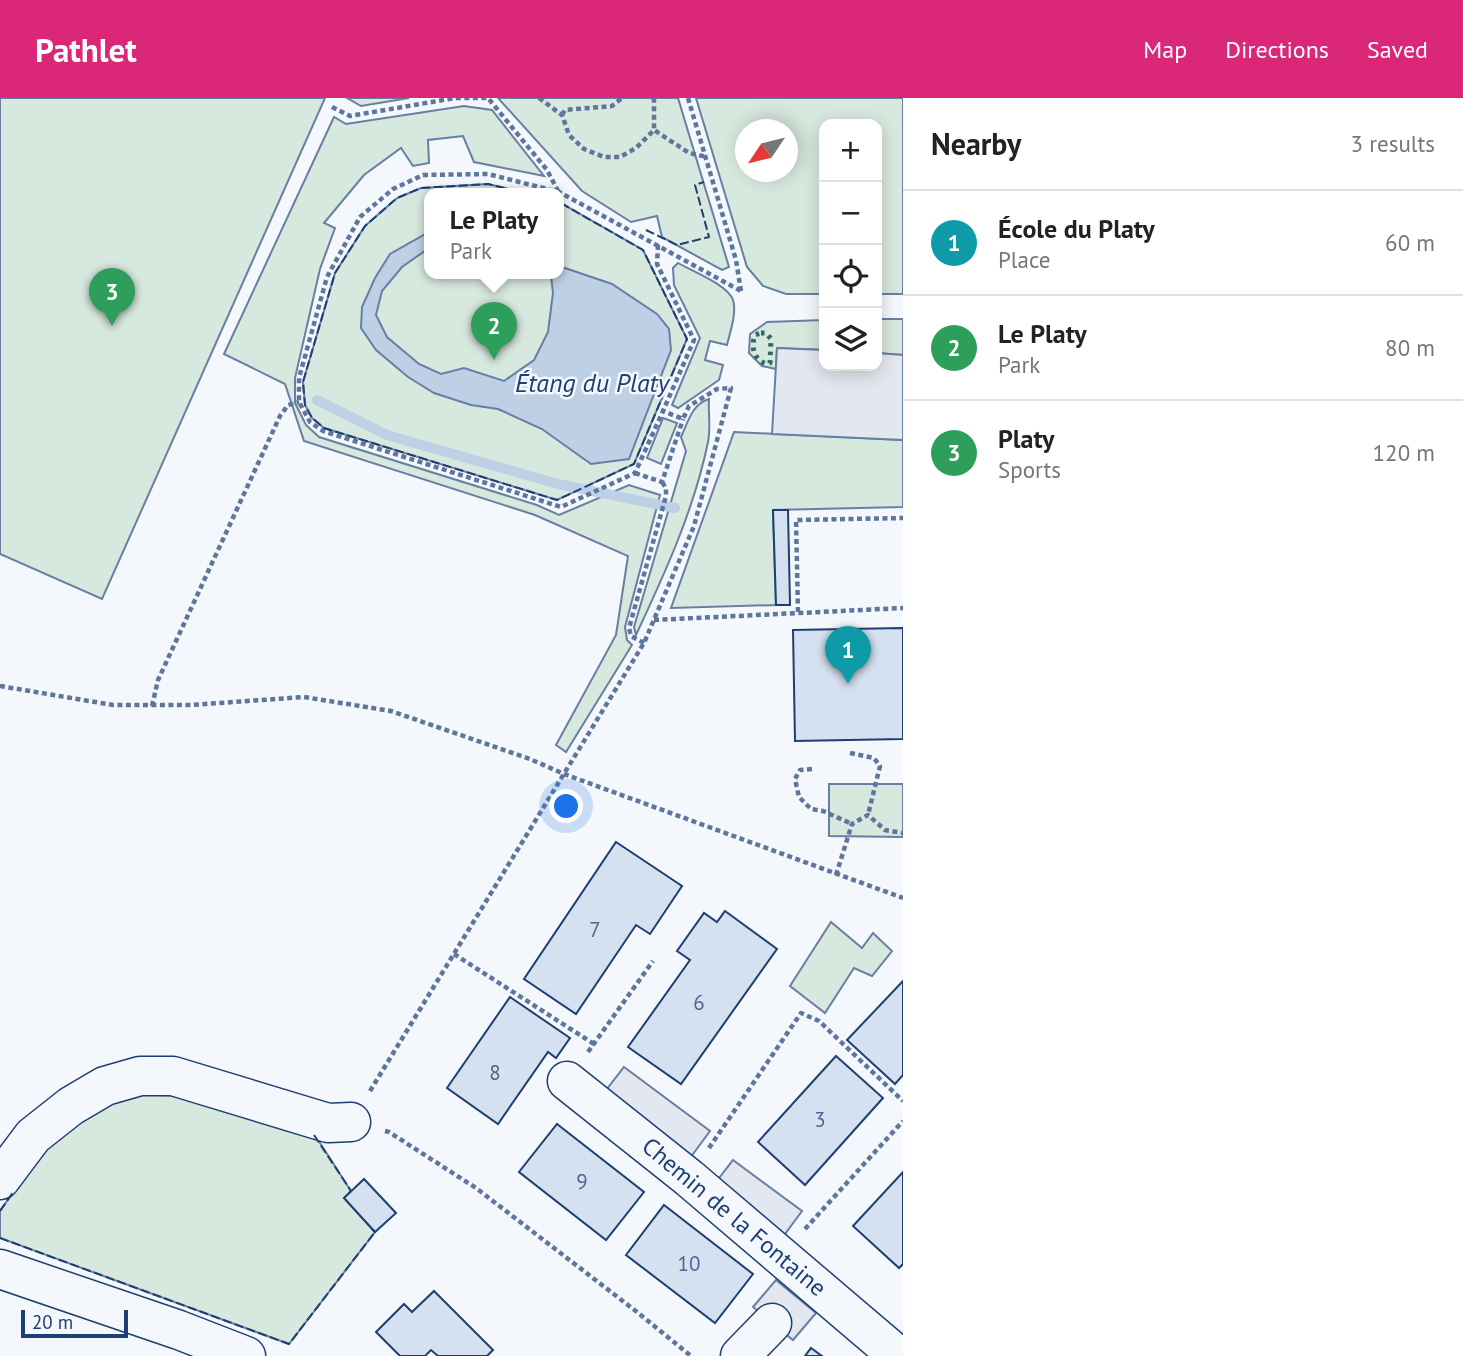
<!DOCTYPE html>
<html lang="en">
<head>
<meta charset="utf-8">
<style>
	body { margin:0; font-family:"PT Sans",sans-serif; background:#f6f6f6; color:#222 }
	.controls { position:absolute; right:21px; top:21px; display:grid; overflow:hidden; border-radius:14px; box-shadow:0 4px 18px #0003 }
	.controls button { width:63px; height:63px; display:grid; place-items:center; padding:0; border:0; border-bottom:2px solid #e0e0e0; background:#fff; color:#222; font:35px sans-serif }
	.compass { position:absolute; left:735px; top:21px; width:63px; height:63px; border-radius:50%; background:#fff; box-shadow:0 4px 18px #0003; rotate:235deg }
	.scale { position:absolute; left:21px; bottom:18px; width:107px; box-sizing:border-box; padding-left:7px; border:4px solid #1d3f73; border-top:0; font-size:19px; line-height:24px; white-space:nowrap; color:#1d3f73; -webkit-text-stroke:5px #f4f7fb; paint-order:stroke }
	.you { position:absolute; left:567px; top:709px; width:24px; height:24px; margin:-18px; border:5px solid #fff; border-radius:50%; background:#1a73e8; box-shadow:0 0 0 10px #1a73e833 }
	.badge { display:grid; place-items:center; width:46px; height:46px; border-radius:50%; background:#db2777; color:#fff; font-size:23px; font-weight:700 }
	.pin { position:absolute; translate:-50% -58px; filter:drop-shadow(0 2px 4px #0008) }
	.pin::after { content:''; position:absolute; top:37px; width:24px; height:21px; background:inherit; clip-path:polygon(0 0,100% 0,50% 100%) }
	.popup { position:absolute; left:424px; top:90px; width:140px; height:91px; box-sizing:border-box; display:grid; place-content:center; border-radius:14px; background:#fff; filter:drop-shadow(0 2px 5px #0005); font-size:23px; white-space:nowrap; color:#767676 }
	.popup b { font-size:26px; color:#222 }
	.popup::after { content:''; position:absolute; left:50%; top:100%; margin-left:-14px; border:14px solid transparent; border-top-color:#fff }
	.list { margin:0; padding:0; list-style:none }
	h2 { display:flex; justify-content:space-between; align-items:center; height:91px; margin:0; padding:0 28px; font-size:30px }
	h2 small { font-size:23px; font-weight:400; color:#767676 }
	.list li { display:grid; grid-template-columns:46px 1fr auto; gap:21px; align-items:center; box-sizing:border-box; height:105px; padding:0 28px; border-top:2px solid #e0e0e0 }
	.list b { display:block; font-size:26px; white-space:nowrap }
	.list p { margin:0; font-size:23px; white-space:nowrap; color:#767676 }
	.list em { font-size:23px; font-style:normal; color:#767676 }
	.icon { flex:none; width:38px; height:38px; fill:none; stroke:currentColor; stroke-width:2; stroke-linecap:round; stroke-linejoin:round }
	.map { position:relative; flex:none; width:903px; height:1258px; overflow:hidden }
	header { display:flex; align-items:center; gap:42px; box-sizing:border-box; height:98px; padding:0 35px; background:#db2777; color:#fff }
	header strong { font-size:33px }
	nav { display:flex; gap:38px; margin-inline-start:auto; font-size:24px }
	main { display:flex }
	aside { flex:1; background:#fff }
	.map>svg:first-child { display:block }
</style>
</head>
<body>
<header>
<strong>Pathlet</strong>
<nav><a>Map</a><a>Directions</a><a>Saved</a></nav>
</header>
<main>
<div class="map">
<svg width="903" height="1258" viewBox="0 0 903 1258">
	<rect width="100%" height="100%" fill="#f4f7fb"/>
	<!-- green -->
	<g fill="#d7e8df" stroke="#687fa3" stroke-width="2" fill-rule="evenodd">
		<polygon points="0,0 325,0 102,501 0,456"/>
		<polygon points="347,0 409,0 361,8"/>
		<polygon points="498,0 678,0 729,169 722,172 662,139 657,118 631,124 582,93"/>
		<path d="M 696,0 L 903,0 L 903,196 L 877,196 L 877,26 L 824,26 L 824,196 L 786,196 L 763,188 L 747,169 ZM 746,32 L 788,32 L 788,74 L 746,74 Z"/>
		<polygon points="464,8 492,12 544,78 474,64 463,38 428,42 429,65 413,68 401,50 364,77 324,125 335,130 320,171 295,280 295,305 306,327 319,339 537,407 559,417 629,387 660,397 625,529 627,542 632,547 566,654 556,647 616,537 628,458 535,417 304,343 285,286 224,256 334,19 346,26"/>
		<polygon points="488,86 529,96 429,96 429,176 559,176 559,104 643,152 687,241 634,366 557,402 324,330 312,320 305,307 303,284 335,175 365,128 397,100 421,90"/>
		<path d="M 678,165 C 692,173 728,187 733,202 C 737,215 730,234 727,247 L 710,243 L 705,262 L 723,267 L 719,282 L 678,310 L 672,307 L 700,240 L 674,187 L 673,170 Z"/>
		<polygon points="877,221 903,221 903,257 877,255"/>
		<polygon points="824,222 824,252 777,250 776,271 762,268 749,255 750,236 767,224"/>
		<path d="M 709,301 C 708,315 711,329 708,344 C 694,412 665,475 636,537 L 634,529 L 686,353 L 681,339 C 688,324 692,306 709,301 Z"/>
		<polygon points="663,320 677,325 661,366 647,360"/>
		<polygon points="734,334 903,342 903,409 773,412 776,507 671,510"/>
		<polygon points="829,686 903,686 903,739 829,738"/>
		<polygon points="831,824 862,850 873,835 892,853 872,878 854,870 825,915 790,888"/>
		<polygon points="137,996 182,998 313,1034 351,1093 344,1100 375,1134 289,1246 0,1140 0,1113 55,1035 97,1007"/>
	</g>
	<!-- parking -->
	<g fill="#e3e8f0" stroke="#687fa3" stroke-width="2">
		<polygon points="777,250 824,252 824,268 877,268 877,255 903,257 903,342 772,336"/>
		<polygon points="624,969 710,1033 687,1064 600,1000"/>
		<polygon points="733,1062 802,1113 782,1140 713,1088"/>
		<polygon points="776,1182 816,1215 793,1242 753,1209"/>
	</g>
	<!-- water -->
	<polygon fill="#bed0e5" stroke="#687fa3" stroke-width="2" points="429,134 429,150 402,169 382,193 376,217 387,239 419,266 441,276 464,270 504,283 534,262 548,234 553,195 551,178 549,176 559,176 559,168 612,186 657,216 669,231 671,252 629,361 591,366 542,331 498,311 471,307 434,295 408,279 376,252 361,230 362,209 375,180 390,156"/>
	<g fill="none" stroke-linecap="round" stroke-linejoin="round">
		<!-- stream -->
		<polyline stroke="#bed0e5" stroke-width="10" points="317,302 387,337 558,386 675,410"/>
	</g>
	<!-- building -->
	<g fill="#d5e0f0" stroke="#1d3f73" stroke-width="2">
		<polygon points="773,412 788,412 790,507 776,507"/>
		<polygon points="903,530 903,641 795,643 793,532"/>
		<polygon points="616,744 682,788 650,836 636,827 576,916 524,881"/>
		<polygon points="725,813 777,851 681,986 628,949 690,862 677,853 704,815 717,824"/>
		<polygon points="903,883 903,977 895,986 847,942"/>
		<polygon points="510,899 570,940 556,960 548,954 498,1026 447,990"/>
		<polygon points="836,958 883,1000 805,1087 758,1044"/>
		<polygon points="557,1026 644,1094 606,1142 519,1074"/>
		<polygon points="903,1074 903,1166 899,1170 853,1128"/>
		<polygon points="364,1081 396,1115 375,1134 344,1100"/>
		<polygon points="664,1107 753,1176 715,1225 626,1157"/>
		<polygon points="434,1193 493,1252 487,1258 438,1258 431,1252 425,1258 400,1258 376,1234 404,1206 412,1214"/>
		<polygon points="811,1250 822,1258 805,1258"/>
	</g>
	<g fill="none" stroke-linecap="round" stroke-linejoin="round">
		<defs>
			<g id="minor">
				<polyline points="567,983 689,1080 898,1258"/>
				<polyline points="0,1082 33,1038 71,1008 105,988 140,978 173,978 328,1025 351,1024"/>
				<polyline points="0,1171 179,1232 246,1258"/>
				<polyline points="740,1258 772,1225"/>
			</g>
		</defs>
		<!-- minor casing -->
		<use href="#minor" stroke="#1d3f73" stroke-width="41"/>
		<!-- path -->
		<g stroke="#5e769c" stroke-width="4.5" stroke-dasharray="5 3.5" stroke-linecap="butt">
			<polyline points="539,0 562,17 569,37 584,51 604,59 620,59 636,50 654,32 689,55 707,59"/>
			<polyline points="653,0 654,2 654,32"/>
			<polyline points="688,0 736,162 741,193"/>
			<polyline points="332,9 350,18 455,0 488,0 547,72 558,93"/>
			<polyline points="562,17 565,12 612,8 622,0"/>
			<polyline points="658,147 657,166 694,242 663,313"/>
			<polyline points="635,375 662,384 683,321"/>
			<polyline points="798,514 796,422 903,420"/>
			<polyline points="654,522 903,510"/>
			<polyline points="644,545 631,538 629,530 666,398 666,390 662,384"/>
			<polyline points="0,588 113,607 191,607 304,599 391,613 530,661 564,676 903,800"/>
			<polyline points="152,608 158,582 280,318 288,307 299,304"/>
			<polyline points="850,655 874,660 880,668 868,717"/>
			<polyline points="812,671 800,672 795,681 799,699 811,711 823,713 852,726"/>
			<polyline points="836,777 852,726 868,717 885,732 903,735"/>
			<polyline points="454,856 594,946"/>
			<polyline points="588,954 653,863"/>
			<polyline points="370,993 644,545 694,428 731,290 717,291 689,308 683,321 663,313 635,375 561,409 323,333 310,324 299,304 299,280 327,179 360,119 393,91 423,77 488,76 559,94 741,193"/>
			<polyline points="385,1033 389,1034 476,1090 637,1214 691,1258"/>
			<polyline points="709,1050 801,915 819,923 903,1003"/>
			<polyline points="805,1131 903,1023"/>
		</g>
		<!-- minor -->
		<use href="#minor" stroke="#f4f7fb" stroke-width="38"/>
		<!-- hedge -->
		<path stroke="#2c6c60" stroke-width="5" stroke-dasharray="3.5 5" stroke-linecap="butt" d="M 761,235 L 766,235 L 771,241 L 770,265 L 766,266 C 753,261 751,248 755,237 Z"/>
		<!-- fence -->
		<g stroke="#1d3f73" stroke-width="2" stroke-dasharray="9 3.5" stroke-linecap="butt">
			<polyline points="529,96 488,86 421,90 397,100 365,128 335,175 303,284 305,307 312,320 324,330 557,402 634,366 687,241 643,152 559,104"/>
			<polyline points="646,132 677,147 709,139 695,87 704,84"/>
			<polyline points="314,1037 351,1093 349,1095"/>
			<polyline points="0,1113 14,1093"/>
			<polyline points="0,1140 289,1246 375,1134 372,1131"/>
		</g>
	</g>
	<g text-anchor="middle" stroke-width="5" stroke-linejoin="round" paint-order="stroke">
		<!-- number labels -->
		<g font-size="21" fill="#4b6792">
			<text x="595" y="839">7</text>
			<text x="699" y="912">6</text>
			<text x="495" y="982">8</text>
			<text x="820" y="1029">3</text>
			<text x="582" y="1091">9</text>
			<text x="689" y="1173">10</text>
		</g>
		<!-- street labels -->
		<g font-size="24" fill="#1d3f73" stroke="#f4f7fb">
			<text transform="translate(734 1119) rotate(40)" y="8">Chemin de la Fontaine</text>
		</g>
		<!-- water labels -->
		<g font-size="26" font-style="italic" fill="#1d3f73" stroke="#f4f7fb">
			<text x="592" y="294">Étang du Platy</text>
		</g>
	</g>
</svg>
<div class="controls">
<button>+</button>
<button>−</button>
<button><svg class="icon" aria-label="locate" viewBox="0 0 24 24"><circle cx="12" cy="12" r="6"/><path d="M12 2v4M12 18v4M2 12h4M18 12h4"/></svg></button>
<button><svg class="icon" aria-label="layers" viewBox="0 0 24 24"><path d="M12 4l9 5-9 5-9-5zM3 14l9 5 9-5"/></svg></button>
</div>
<svg class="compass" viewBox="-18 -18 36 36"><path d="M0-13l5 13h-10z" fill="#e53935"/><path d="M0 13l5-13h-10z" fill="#767676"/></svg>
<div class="scale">20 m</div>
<div class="you"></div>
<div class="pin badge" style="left:848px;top:586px;background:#0f9aa8">1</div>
<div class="pin badge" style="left:494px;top:262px;background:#2e9e5b">2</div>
<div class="popup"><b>Le Platy</b>Park</div>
<div class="pin badge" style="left:112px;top:228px;background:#2e9e5b">3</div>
</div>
<aside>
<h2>Nearby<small>3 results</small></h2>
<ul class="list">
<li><span class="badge" style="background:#0f9aa8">1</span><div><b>École du Platy</b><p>Place</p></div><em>60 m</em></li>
<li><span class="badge" style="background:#2e9e5b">2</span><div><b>Le Platy</b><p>Park</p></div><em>80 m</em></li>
<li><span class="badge" style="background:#2e9e5b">3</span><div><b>Platy</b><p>Sports</p></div><em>120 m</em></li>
</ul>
</aside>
</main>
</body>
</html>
